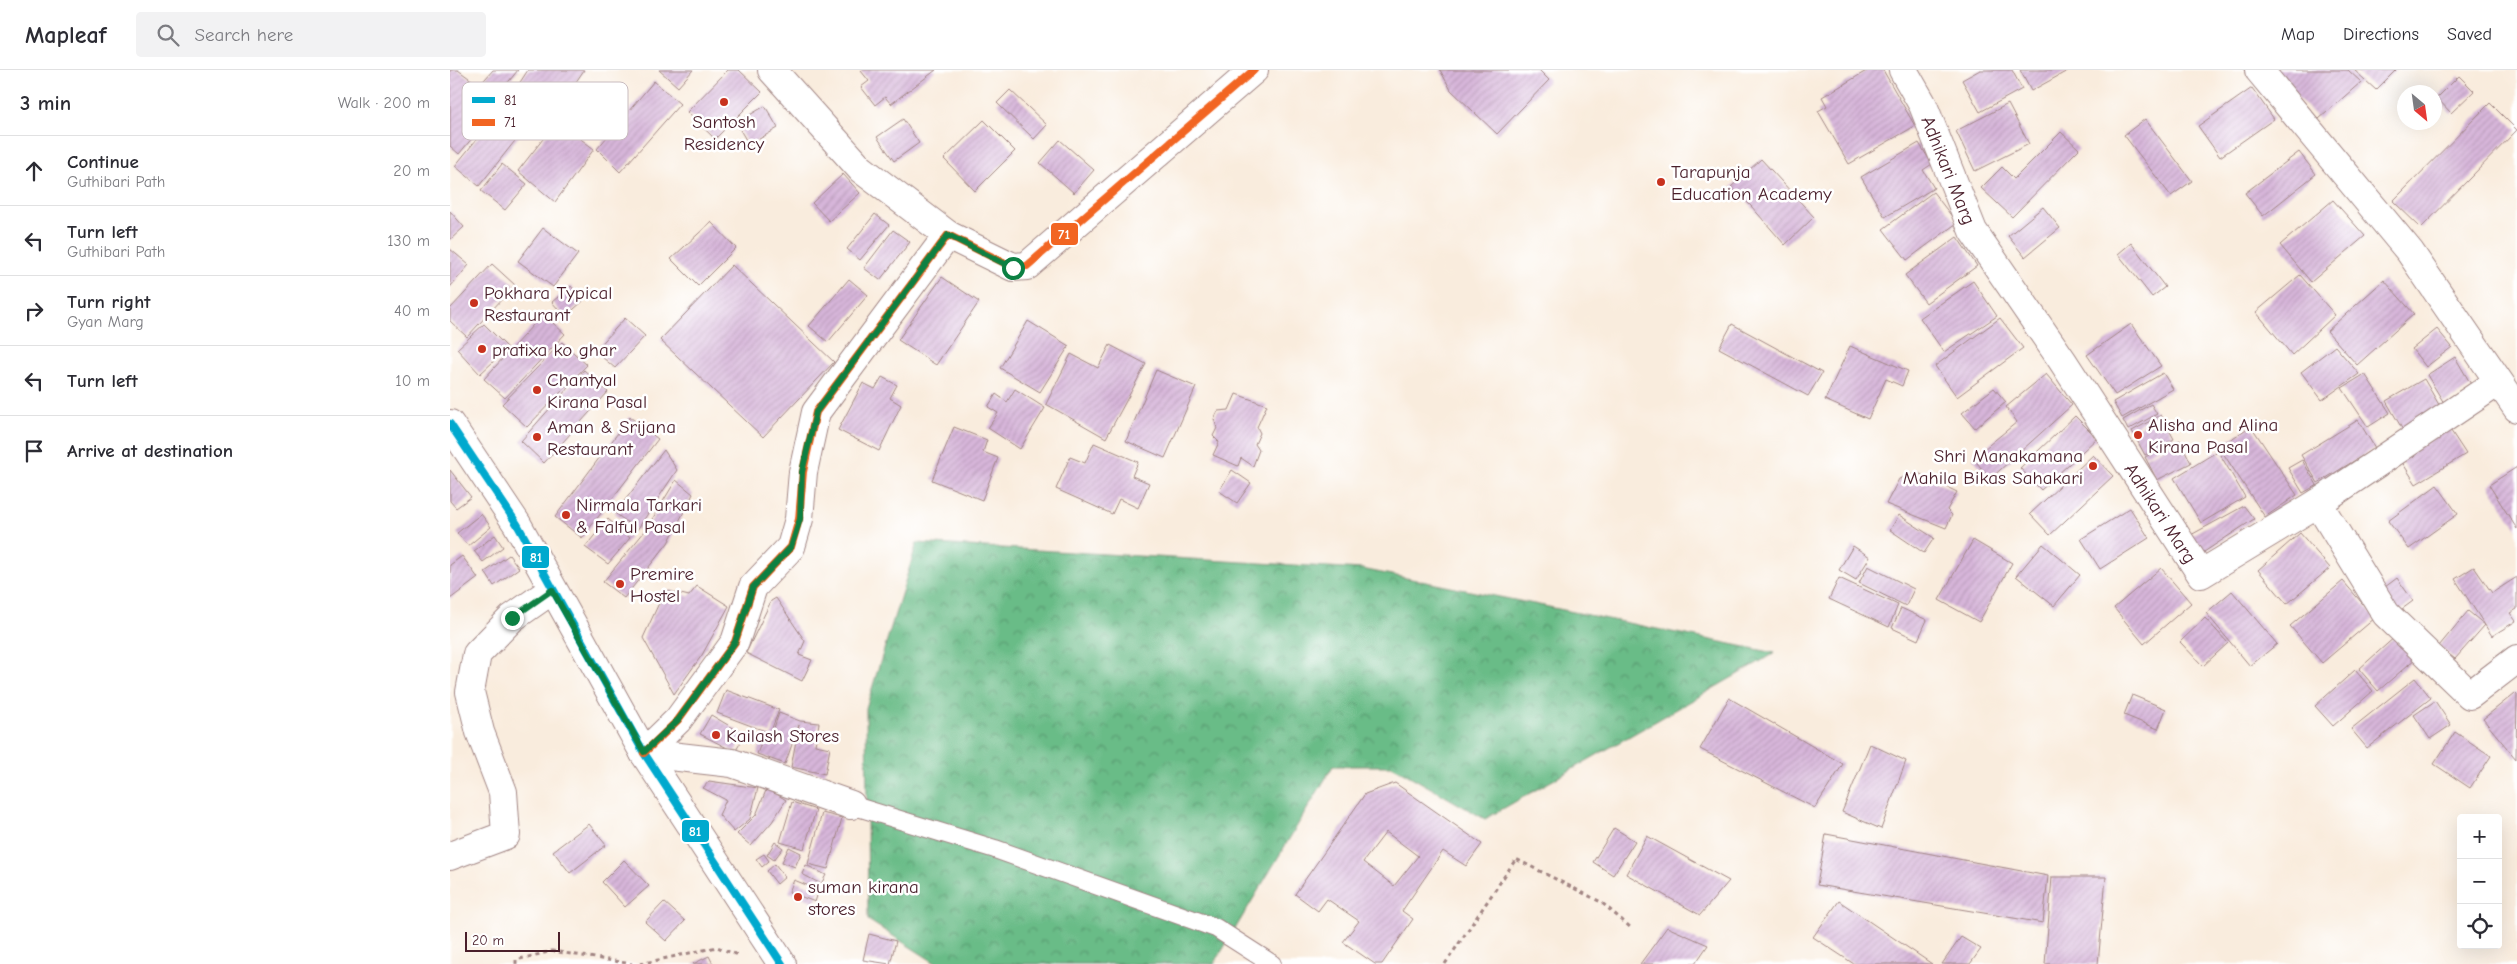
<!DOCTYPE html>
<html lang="en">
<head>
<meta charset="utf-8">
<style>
	body { margin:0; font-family:"Comic Neue",sans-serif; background:#f2f2f3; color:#2b2b33 }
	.controls { position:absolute; right:15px; bottom:15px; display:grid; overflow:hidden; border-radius:5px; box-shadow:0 5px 20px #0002 }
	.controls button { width:45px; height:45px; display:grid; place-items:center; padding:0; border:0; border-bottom:1px solid #e1e1e2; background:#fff; color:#2b2b33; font:25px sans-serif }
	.compass { position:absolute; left:1947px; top:15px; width:45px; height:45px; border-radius:50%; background:#fff; box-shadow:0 5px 20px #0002; rotate:151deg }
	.scale { position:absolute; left:15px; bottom:12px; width:95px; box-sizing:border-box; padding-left:5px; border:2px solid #4a1f2b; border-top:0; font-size:14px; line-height:18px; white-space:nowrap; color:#4a1f2b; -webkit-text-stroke:4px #fff; paint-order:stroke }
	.stop { position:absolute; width:15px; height:15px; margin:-11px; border:4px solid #0b8043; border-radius:50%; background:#fff }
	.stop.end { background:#0b8043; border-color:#fff; box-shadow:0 1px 5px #0008 }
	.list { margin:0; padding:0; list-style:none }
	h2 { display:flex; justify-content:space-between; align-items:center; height:65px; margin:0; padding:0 20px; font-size:21px }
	h2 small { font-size:16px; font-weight:400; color:#7c7c81 }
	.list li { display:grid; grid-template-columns:32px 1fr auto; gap:15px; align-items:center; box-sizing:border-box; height:70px; padding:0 20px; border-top:1px solid #e1e1e2 }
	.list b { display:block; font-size:19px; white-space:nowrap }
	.list p { margin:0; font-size:16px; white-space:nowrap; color:#7c7c81 }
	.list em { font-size:16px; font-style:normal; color:#7c7c81 }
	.icon { flex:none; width:28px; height:28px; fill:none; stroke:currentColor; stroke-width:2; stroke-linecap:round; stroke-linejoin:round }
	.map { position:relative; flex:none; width:2067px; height:894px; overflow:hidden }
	header { display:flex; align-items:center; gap:30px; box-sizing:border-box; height:70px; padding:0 25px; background:#fff; border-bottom:1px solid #e1e1e2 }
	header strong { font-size:24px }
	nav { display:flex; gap:28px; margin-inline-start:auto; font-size:18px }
	.search { width:350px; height:45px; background:#f2f2f3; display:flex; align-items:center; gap:12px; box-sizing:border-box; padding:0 18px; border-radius:5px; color:#7c7c81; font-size:19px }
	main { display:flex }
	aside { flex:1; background:#fff }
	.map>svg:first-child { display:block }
</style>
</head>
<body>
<header>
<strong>Mapleaf</strong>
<div class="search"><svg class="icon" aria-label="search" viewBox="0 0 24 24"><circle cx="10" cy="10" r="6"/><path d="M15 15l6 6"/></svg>Search here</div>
<nav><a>Map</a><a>Directions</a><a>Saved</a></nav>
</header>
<main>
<aside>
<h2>3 min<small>Walk · 200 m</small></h2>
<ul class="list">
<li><svg class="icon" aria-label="ahead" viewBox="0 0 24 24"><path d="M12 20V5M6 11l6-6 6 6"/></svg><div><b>Continue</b><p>Guthibari Path</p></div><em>20 m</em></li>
<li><svg class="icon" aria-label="left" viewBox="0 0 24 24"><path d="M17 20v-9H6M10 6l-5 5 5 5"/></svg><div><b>Turn left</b><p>Guthibari Path</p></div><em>130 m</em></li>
<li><svg class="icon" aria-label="right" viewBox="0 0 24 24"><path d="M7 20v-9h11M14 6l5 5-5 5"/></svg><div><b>Turn right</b><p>Gyan Marg</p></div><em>40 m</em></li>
<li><svg class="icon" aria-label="left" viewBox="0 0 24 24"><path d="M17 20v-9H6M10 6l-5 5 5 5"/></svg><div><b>Turn left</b></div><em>10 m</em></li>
<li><svg class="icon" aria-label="arrive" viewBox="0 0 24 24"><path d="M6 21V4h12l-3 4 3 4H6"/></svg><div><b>Arrive at destination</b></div></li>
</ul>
</aside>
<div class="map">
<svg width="2067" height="894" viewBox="0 0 2067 894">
	<defs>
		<pattern id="forest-crowns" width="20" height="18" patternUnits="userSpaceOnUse" patternTransform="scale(1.25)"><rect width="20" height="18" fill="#69bc87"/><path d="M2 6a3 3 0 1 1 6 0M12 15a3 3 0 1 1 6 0" fill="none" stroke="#58986f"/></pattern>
		<pattern id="building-hatch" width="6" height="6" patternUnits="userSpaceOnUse" patternTransform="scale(1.25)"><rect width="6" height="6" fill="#d7b6da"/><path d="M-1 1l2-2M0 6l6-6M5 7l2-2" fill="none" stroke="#ba9cbb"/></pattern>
	</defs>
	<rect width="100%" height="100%" fill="#fff"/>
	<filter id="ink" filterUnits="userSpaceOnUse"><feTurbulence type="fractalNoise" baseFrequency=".02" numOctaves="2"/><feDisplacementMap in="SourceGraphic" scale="10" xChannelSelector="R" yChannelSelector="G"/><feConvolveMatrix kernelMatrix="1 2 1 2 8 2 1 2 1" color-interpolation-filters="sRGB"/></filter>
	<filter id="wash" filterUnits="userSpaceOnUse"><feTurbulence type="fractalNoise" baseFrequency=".0096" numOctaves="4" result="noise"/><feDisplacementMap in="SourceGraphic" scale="20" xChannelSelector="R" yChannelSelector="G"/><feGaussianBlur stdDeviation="1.12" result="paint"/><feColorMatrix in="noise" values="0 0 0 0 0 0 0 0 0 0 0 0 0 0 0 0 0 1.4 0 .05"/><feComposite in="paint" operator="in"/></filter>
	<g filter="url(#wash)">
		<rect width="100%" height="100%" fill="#f9ecdd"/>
		<!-- forest -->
		<polygon fill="url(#forest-crowns)" stroke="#5a6e59" points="467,473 912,499 1325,583 1035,749 942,696 883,696 764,894 487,894 418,850 416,638"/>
		<g id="blocks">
			<!-- building -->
			<g fill="url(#building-hatch)" fill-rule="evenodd">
				<polygon points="0,0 8,0 27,14 24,20 35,28 32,34 43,43 9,84 0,76"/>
				<polygon points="43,0 68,0 43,31 27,18"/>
				<polygon points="78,0 134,0 103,46 65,20"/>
				<polygon points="209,0 243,0 228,17"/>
				<polygon points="278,0 289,0 312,22 265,69 237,42"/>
				<polygon points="413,0 486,0 441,34 435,27 425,35 411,17 419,11 411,1"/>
				<polygon points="990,0 1089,0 1099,10 1047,64 1001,20"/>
				<polygon points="1418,0 1433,0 1465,56 1399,94 1368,41 1377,36 1372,27"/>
				<polygon points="1530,0 1562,0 1572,19 1530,42 1512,10"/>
				<polygon points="1570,0 1619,0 1581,21"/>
				<polygon points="1820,0 1898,0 1911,12 1869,49"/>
				<polygon points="1904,0 1946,0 1926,20"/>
				<polygon points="2009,6 2024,21 2001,43 1987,28"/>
				<polygon points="204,11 230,34 170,102 147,79"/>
				<polygon points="1802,18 1824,49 1770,87 1748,56"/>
				<polygon points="560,20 597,55 584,69 547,33"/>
				<polygon points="2040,33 2067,60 1971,158 1943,131"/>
				<polygon points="1558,34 1579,74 1525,101 1506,61"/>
				<polygon points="315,36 328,58 299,75 286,53"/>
				<polygon points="52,38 76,57 29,116 5,96"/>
				<polygon points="453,49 469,73 444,91 427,67"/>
				<polygon points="1695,49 1742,111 1721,126 1674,65"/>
				<polygon points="534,50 565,81 525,121 494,89"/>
				<polygon points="107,51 144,79 105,132 68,101"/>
				<polygon points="1611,62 1629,79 1562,147 1531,118 1552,97 1564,109"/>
				<polygon points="610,70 644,100 624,123 590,93"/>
				<polygon points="1469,73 1482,94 1473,100 1484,118 1435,147 1411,107"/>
				<polygon points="1849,82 1866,104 1813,146 1795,123"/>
				<polygon points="1311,89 1364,147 1335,175 1301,136 1281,117"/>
				<polygon points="52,94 77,114 55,140 31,121"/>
				<polygon points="393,104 410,123 379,151 362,133"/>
				<polygon points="1483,122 1507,153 1457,190 1433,159"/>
				<polygon points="1883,130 1915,166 1861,212 1830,175"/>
				<polygon points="1593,137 1610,158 1575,187 1558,166"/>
				<polygon points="0,141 14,157 0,170"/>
				<polygon points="425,144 439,155 410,190 397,179"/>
				<polygon points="261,152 286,178 248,216 221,189"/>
				<polygon points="93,158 128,184 103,217 68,191"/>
				<polygon points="443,160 460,172 430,210 414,198"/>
				<polygon points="1507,167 1527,196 1476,233 1455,205"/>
				<polygon points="1681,173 1715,217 1702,227 1668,184"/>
				<polygon points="0,179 19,195 0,217"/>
				<polygon points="42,194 65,215 17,267 0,251 0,239"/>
				<polygon points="282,195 384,292 313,367 210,270"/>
				<polygon points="1850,205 1885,245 1842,285 1806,242"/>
				<polygon points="492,207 529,232 486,295 448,270"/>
				<polygon points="399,209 418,225 378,272 359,256"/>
				<polygon points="1934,210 1964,244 1907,295 1877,261"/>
				<polygon points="1523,211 1547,246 1494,282 1470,248"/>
				<polygon points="121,216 133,231 115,247 102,232"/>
				<polygon points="93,244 115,264 55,328 34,309"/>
				<polygon points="175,248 195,266 165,298 145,281"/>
				<polygon points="1550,248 1573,278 1507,327 1485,296"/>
				<polygon points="578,251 619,276 590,322 550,298"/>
				<polygon points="34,254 58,278 30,304 7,279"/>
				<polygon points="1282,254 1372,303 1358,326 1269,278"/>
				<polygon points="1681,254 1711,296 1665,325 1637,285"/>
				<polygon points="1987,259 2002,277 1976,297 1962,279"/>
				<polygon points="112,272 137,295 77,357 52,334"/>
				<polygon points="660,275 696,294 656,368 596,334 621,284 648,298"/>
				<polygon points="1400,276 1458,301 1452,316 1436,309 1418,349 1375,330"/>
				<polygon points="1885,276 1909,304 1872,330 1851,302"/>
				<polygon points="2005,287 2022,316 1994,333 1977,305"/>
				<polygon points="134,300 158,322 94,393 71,371"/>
				<polygon points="706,300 746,317 715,388 676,371"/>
				<polygon points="1713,303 1723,319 1672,348 1663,332"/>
				<polygon points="1596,304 1622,335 1540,409 1523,388 1567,352 1556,337"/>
				<polygon points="1915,304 1940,343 1918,357 1892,318"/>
				<polygon points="432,307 447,315 440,328 451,335 429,381 388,360 413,313 425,319"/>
				<polygon points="1974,309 1992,340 1954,362 1936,331"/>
				<polygon points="1544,318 1556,332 1525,358 1512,343"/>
				<polygon points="565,319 595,338 570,379 538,358 548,343 538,337 546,324 557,332"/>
				<polygon points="786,324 817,335 807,357 810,363 805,374 809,380 803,396 791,388 788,396 763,385 769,372 763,366 767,358 764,349 768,341 779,340"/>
				<polygon points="1701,334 1707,344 1678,360 1673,350"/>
				<polygon points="1711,345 1724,369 1695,385 1682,361"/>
				<polygon points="1625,346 1647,368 1591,420 1570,398"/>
				<polygon points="180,347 208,369 132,468 105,447"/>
				<polygon points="1908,350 1925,378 1868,413 1851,385"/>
				<polygon points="1801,356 1847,425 1815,447 1769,377"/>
				<polygon points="504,357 537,370 533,382 548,388 532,430 482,410"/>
				<polygon points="1999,358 2016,384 1966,414 1950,389"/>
				<polygon points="1730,370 1741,393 1707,410 1695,387"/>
				<polygon points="644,373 688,392 682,406 699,413 688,438 669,429 662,444 606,419 620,387 635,393"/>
				<polygon points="214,380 227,400 187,460 165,443"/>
				<polygon points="1768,381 1795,427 1751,453 1724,408"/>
				<polygon points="1643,385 1663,406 1600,465 1580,444"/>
				<polygon points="1852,390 1867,415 1853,423 1838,398"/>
				<polygon points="2067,397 2067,459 2039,415"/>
				<polygon points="0,400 21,427 6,438 0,431"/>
				<polygon points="782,400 801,413 787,433 769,421"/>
				<polygon points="1466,402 1507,422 1497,440 1502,445 1496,458 1436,434 1449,409"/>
				<polygon points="226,410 243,424 218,473 174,528 153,512 195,461"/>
				<polygon points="1987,415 2008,444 1959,479 1938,451"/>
				<polygon points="1794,436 1804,449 1751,484 1739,466"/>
				<polygon points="1680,438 1699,468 1650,499 1631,469"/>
				<polygon points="31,444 41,457 18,476 7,463"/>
				<polygon points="1449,445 1484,468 1474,483 1440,460"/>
				<polygon points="158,449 180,468 158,494 135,477"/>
				<polygon points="1850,463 1880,498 1837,534 1808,500"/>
				<polygon points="45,465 53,477 33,492 24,481"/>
				<polygon points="1523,470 1562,493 1529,552 1489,530"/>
				<polygon points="1593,474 1630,505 1604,536 1566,506"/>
				<polygon points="1403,476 1420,487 1406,510 1389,500"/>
				<polygon points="59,485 69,498 44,516 35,502"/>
				<polygon points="12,486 28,508 0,529 0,495"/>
				<polygon points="1418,496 1464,519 1456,536 1409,513"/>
				<polygon points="2024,497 2042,523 2067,507 2067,539 2060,543 2066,551 2042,566 2005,509"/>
				<polygon points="1711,498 1741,533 1694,574 1664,538"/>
				<polygon points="1389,508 1448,535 1439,557 1379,529"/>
				<polygon points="1947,508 1963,531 1948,542 1931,520"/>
				<polygon points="1893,511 1925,548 1872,593 1840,556"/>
				<polygon points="247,516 279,536 252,585 224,624 193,568 215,520 239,526"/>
				<polygon points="1782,521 1827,574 1800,596 1756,543"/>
				<polygon points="326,528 355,571 349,585 362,590 352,611 296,583 321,531"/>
				<polygon points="1451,538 1477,550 1468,570 1442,558"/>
				<polygon points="2018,541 2035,555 2005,589 1989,576"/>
				<polygon points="1755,548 1778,573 1753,596 1730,572"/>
				<polygon points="1946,566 1966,588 1928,621 1909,599"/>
				<polygon points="1905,600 1923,621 1883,656 1865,636"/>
				<polygon points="1965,608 1981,628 1917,678 1901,659"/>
				<polygon points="276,620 329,640 320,663 267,643"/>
				<polygon points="2065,623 2067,625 2066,689 2033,649"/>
				<polygon points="1682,625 1716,639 1708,659 1674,645"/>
				<polygon points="1279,628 1393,694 1365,738 1250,679"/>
				<polygon points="1985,631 2001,655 1980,669 1964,645"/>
				<polygon points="329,643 350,651 369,653 365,675 380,678 375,704 341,697 349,655 335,694 307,684 314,665 321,667"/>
				<polygon points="261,645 295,665 285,682 250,664"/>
				<polygon points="2005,662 2041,686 2020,718 1984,694"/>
				<polygon points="1420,674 1456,691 1431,759 1392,742"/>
				<polygon points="259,711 308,718 300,749 284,762 269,745 276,730 253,718"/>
				<path d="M 945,713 L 1032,774 L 1016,796 L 993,781 L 952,841 L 963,849 L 932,894 L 925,894 L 893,872 L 909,851 L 877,829 L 868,841 L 845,824 L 915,724 ZM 936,762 L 968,786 L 944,816 L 913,792 Z"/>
				<polygon points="317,718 336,730 322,752 301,776 287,764 306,745"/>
				<polygon points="342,732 366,740 354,779 330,772"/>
				<polygon points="372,743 392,748 378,799 358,794"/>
				<polygon points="139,754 156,775 120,803 103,781"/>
				<polygon points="1164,758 1185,771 1163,805 1143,792"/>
				<polygon points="1376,764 1598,806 1593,853 1367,815"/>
				<polygon points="1197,766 1279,811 1250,845 1176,804"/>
				<polygon points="325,772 333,778 324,790 317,785"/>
				<polygon points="339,777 351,783 345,797 332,792"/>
				<polygon points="314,784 319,791 312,797 306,789"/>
				<polygon points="174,790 199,816 175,837 152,812"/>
				<polygon points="325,794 335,807 327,814 317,801"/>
				<polygon points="356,795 376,805 371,814 352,804"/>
				<polygon points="1602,807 1656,807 1648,894 1595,894"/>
				<polygon points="344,810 369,820 365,832 339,822"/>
				<polygon points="1389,831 1482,894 1404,894 1363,867"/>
				<polygon points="214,832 235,851 216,871 195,852"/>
				<polygon points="1217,857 1258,875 1245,894 1190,894"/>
				<polygon points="419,864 446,871 440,894 413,890"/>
				<polygon points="1511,867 1531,879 1520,894 1492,894"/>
				<polygon points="259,886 263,894 243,894"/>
			</g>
		</g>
	</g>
	<g filter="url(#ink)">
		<use href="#blocks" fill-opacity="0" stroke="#a28684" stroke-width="1"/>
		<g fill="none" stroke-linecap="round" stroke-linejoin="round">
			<defs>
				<polyline id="lane" points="401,735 545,779 766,858 822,894"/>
				<g id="street">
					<polyline points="322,0 411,99 498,165"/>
					<polyline points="1453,0 1473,35 1523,161 1612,290 1751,504 1868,433 1936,544 2020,625 2067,589"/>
					<polyline points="1809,0 1960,182 2067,338"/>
					<polyline points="1868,433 2048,312"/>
					<polyline points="194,683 228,650 285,572 303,517 341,477 349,449 353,402 366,342 498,165 563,197 577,196 804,0"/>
					<polyline points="194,683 282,693 401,735"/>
					<polyline points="0,786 56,765 53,722 30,662 20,622 27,584 62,548 102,520"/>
				</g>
				<polyline id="primary" points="0,354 67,454 194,683 332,894"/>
			</defs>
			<!-- lane casing -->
			<use href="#lane" stroke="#a28684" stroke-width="20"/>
			<!-- street casing -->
			<use href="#street" stroke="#a28684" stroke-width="30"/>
			<!-- primary casing -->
			<use href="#primary" stroke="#a28684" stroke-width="30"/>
			<!-- path -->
			<g stroke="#a28684" stroke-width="3" stroke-dasharray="4 4" stroke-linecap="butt">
				<polyline points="66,894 66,890 102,881 182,894"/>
				<polyline points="190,894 267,877 290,886"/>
				<polyline points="995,894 1066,789 1151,832 1180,857"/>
			</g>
			<!-- lane -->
			<use href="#lane" stroke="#fff" stroke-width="18"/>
			<!-- street -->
			<use href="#street" stroke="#fff" stroke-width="28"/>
			<!-- primary -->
			<use href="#primary" stroke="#fff" stroke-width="28"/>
			<defs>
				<polyline id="bus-1" points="0,354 67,454 194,683 332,894"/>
				<polyline id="bus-2" points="194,683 228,650 285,572 303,517 341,477 349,449 353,402 366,342 498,165 563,197 577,196 804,0"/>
			</defs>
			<!-- bus-1 casing -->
			<use href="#bus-1" stroke="#fff" stroke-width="11"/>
			<!-- bus-2 casing -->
			<use href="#bus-2" stroke="#fff" stroke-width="11"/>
			<!-- bus-1 -->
			<use href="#bus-1" stroke="#00a9ce" stroke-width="8"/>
			<!-- bus-2 -->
			<use href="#bus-2" stroke="#f26522" stroke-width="8"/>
		</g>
	</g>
	<g fill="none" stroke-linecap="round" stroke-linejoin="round" filter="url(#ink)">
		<!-- route -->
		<polyline stroke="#0b8043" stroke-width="6" points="62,548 102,520 194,682 228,650 285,572 303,517 341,477 350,449 352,402 366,342 498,165 563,198"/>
	</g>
	<!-- markers -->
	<g fill="#c8321e" stroke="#fff" stroke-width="2">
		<circle cx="274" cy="32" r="5"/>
		<circle cx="1211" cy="112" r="5"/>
		<circle cx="24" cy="233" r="5"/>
		<circle cx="32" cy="279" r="5"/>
		<circle cx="87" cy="320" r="5"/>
		<circle cx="1688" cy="365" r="5"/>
		<circle cx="87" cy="367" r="5"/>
		<circle cx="1643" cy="396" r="5"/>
		<circle cx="116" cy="445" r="5"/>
		<circle cx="170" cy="514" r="5"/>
		<circle cx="266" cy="665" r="5"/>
		<circle cx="348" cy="827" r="5"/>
	</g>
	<g text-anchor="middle" stroke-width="5" stroke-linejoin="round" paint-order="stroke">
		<!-- poi labels -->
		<g font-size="19" fill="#4a1f2b" stroke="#fff" text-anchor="start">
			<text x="274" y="58" text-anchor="middle">Santosh<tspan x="274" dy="22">Residency</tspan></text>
			<text x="1221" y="108">Tarapunja<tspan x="1221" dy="22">Education Academy</tspan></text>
			<text x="34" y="229">Pokhara Typical<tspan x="34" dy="22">Restaurant</tspan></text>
			<text x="42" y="286">pratixa ko ghar</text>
			<text x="97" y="316">Chantyal<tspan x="97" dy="22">Kirana Pasal</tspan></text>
			<text x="1698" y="361">Alisha and Alina<tspan x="1698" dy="22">Kirana Pasal</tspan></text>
			<text x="97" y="363">Aman &amp; Srijana<tspan x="97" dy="22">Restaurant</tspan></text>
			<text x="1633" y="392" text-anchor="end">Shri Manakamana<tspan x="1633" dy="22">Mahila Bikas Sahakari</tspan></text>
			<text x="126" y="441">Nirmala Tarkari<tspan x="126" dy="22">&amp; Falful Pasal</tspan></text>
			<text x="180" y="510">Premire<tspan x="180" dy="22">Hostel</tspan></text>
			<text x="276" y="672">Kailash Stores</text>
			<text x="358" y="823">suman kirana<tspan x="358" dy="22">stores</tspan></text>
		</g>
		<!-- street labels -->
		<g font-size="19" fill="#4a1f2b" stroke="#fff">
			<text transform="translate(1499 100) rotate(68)" y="7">Adhikari Marg</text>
			<text transform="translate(1711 443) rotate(57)" y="7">Adhikari Marg</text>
		</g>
	</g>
	<!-- legend -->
	<rect x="12" y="12" width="166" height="58" rx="8" fill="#fff" stroke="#c9bcbf" stroke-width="1"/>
	<rect x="22" y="27" width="23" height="6" fill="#00a9ce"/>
	<rect x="22" y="49" width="23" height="7" fill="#f26522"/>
	<g font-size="14" fill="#4a1f2b">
		<text x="54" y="35">81</text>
		<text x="54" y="57">71</text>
	</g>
	<g stroke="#fff" stroke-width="2">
		<rect x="600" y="152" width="29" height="24" rx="5" fill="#f26522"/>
		<rect x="71" y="475" width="29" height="24" rx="5" fill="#00a9ce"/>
		<rect x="231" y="749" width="29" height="24" rx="5" fill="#00a9ce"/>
	</g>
	<g font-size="14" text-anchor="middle" font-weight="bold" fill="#fff">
		<text x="614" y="169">71</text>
		<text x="86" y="492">81</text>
		<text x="245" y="766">81</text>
	</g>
</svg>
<div class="controls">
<button>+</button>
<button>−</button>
<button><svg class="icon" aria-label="locate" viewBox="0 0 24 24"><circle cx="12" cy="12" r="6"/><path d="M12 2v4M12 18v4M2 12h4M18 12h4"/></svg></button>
</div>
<svg class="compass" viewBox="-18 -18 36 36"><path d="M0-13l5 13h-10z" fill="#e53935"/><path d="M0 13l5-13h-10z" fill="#7c7c81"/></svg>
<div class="scale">20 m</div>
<div class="stop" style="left:563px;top:198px"></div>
<div class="stop end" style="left:62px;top:548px"></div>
</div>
</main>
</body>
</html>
